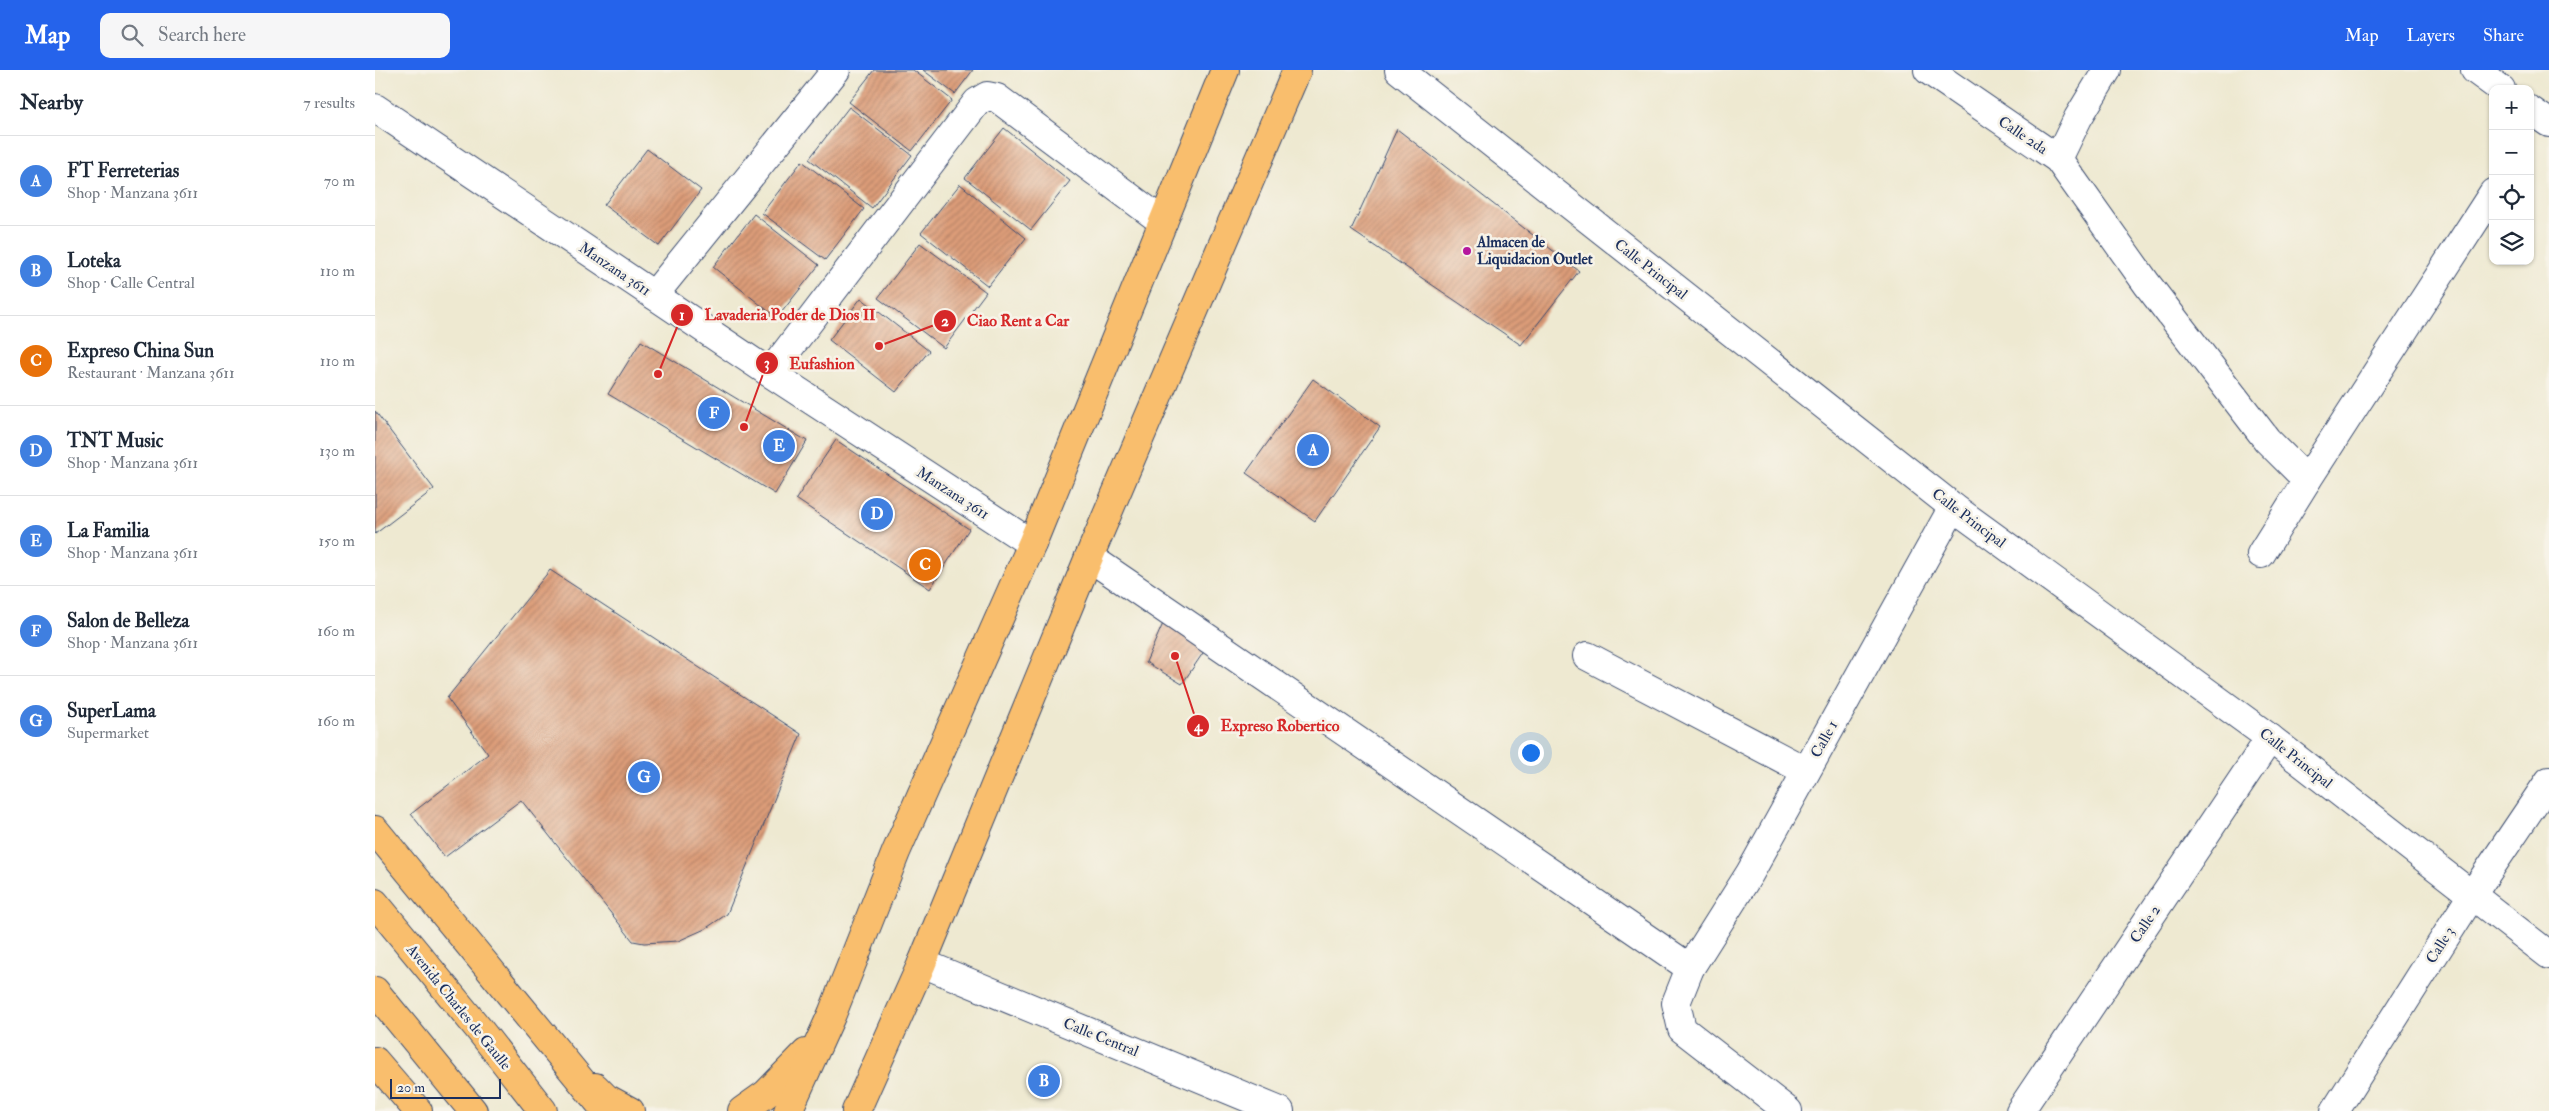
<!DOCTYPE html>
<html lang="en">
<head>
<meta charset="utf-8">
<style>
	body { margin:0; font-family:"IM FELL Double Pica",serif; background:#f6f6f7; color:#1f2937 }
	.controls { position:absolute; right:15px; top:15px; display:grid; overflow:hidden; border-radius:10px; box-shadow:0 1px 4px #0004 }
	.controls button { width:45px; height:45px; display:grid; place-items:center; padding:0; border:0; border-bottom:1px solid #e0e1e3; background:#fff; color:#1f2937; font:25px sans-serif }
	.scale { position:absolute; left:15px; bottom:12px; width:111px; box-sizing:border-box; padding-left:5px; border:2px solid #1b2f5e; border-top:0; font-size:14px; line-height:18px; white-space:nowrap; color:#1b2f5e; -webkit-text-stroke:4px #f7f3e8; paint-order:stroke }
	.you { position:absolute; left:1155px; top:682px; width:18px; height:18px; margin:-12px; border:4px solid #fff; border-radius:50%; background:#1a73e8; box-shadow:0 0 0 8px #1a73e833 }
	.badge { display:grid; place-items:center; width:32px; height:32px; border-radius:50%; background:#2563eb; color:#fff; font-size:16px; font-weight:700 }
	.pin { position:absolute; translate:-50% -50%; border:2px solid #fff; box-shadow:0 1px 5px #0006 }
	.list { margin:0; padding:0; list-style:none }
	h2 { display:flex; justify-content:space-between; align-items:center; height:65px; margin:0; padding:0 20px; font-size:21px }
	h2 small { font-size:16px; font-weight:400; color:#747a83 }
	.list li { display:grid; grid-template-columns:32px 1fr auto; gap:15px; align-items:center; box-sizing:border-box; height:90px; padding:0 20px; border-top:1px solid #e0e1e3 }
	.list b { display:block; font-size:19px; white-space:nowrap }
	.list p { margin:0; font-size:16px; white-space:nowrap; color:#747a83 }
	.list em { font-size:16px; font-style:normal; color:#747a83 }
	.icon { flex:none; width:28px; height:28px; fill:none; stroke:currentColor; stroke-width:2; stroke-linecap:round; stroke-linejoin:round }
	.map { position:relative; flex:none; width:2174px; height:1041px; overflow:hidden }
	header { display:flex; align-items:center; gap:30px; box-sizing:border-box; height:70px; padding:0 25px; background:#2563eb; color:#fff }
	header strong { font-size:24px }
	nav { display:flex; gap:28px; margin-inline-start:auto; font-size:18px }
	.search { width:350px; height:45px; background:#f6f6f7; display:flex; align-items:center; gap:12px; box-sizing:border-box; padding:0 18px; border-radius:10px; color:#747a83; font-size:19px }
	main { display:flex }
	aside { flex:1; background:#fff }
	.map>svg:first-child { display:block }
</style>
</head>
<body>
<header>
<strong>Map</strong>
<div class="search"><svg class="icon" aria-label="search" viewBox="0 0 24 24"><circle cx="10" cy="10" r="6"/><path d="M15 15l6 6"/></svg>Search here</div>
<nav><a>Map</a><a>Layers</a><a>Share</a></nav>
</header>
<main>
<aside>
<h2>Nearby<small>7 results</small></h2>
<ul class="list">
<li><span class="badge" style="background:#3f7fe0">A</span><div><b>FT Ferreterias</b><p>Shop · Manzana 3611</p></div><em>70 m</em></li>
<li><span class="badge" style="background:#3f7fe0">B</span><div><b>Loteka</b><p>Shop · Calle Central</p></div><em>110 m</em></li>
<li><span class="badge" style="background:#e8710a">C</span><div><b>Expreso China Sun</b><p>Restaurant · Manzana 3611</p></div><em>110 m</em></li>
<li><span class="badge" style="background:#3f7fe0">D</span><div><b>TNT Music</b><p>Shop · Manzana 3611</p></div><em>130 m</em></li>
<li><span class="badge" style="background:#3f7fe0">E</span><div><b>La Familia</b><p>Shop · Manzana 3611</p></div><em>150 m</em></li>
<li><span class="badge" style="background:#3f7fe0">F</span><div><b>Salon de Belleza</b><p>Shop · Manzana 3611</p></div><em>160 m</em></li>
<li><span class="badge" style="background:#3f7fe0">G</span><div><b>SuperLama</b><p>Supermarket</p></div><em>160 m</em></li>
</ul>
</aside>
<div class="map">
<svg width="2174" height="1041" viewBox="0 0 2174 1041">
	<defs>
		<pattern id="building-hatch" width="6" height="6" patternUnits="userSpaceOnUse" patternTransform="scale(1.25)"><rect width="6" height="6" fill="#dc9c78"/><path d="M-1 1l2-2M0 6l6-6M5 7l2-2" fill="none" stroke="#b28066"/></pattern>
	</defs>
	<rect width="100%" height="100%" fill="#f7f3e8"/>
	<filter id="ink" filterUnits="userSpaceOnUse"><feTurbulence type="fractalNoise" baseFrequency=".02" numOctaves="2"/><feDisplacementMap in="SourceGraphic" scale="10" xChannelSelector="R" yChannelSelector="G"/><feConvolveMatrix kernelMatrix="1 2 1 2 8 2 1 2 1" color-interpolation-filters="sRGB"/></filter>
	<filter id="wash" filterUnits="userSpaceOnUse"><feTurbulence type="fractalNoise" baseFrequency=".0096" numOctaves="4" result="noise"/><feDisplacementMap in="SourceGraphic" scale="20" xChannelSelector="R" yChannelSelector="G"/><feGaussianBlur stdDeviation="1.12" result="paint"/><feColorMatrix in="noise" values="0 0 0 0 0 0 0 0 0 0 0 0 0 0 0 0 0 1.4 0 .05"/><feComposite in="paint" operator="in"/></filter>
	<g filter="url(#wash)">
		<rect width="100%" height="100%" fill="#eee9d1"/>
		<g id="blocks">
			<!-- building -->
			<g fill="url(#building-hatch)">
				<polygon points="499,0 538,0 577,30 537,81 474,32"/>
				<polygon points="548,0 598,0 580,24"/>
				<polygon points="474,37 537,85 497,138 434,89"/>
				<polygon points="629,58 695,111 656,160 590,108"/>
				<polygon points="1022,59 1204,201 1146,275 976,160"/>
				<polygon points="272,79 326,120 284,176 229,135"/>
				<polygon points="427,91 489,139 450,190 387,143"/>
				<polygon points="585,114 651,168 613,216 546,163"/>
				<polygon points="379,144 444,195 402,248 338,197"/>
				<polygon points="545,173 611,222 569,278 503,228"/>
				<polygon points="486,228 554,281 521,322 454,270"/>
				<polygon points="266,271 432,371 400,424 233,324"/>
				<polygon points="938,309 1005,357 940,451 871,403"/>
				<polygon points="0,341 59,419 0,464"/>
				<polygon points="461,370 594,459 555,519 421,429"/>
				<polygon points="175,500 426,664 352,844 330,859 303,871 269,873 258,871 146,730 70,787 36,744 113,684 72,628"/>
				<polygon points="790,549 830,580 807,614 771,592"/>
			</g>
		</g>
	</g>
	<g filter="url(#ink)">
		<use href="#blocks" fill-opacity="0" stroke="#3b4b6f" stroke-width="1"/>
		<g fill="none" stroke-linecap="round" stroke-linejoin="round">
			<defs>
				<g id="street">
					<polyline points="1024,0 1578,437 1895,668 2174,885"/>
					<polyline points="1553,0 1683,89 1772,214 1892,370 1932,410"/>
					<polyline points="2100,0 2126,19"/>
					<polyline points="0,38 395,303 657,474"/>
					<polyline points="2155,40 2174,53"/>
					<polyline points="1683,89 1703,48 1732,0"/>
					<polyline points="279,225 461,0"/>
					<polyline points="395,303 602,32 612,26 622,28 788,152"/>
					<polyline points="1886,484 1932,410 2118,123"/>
					<polyline points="714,487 1315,898"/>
					<polyline points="1212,586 1431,701"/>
					<polyline points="547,893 905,1041"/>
					<polyline points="1413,1041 1307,959 1301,933 1315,898 1375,803 1578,437"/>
					<polyline points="1645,1041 1895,668"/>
					<polyline points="1960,1041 2097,825 2174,711"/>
				</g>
				<g id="primary">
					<polyline points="0,760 231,1041"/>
					<polyline points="0,833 103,958 168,1041"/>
					<polyline points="0,921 98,1041"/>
					<polyline points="0,991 43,1041"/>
					<polyline points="220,1017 231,1028 255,1041"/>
					<polyline points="367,1041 391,1024 431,983"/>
					<polyline points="413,1041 457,944 521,782 657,474 850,0"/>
					<polyline points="481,1041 547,893 714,487 922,0"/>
				</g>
			</defs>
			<!-- street casing -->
			<use href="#street" stroke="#3b4b6f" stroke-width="30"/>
			<!-- primary casing -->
			<use href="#primary" stroke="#3b4b6f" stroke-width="30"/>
			<!-- street -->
			<use href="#street" stroke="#fff" stroke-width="28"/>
			<!-- primary -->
			<use href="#primary" stroke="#f9be6d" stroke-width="28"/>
		</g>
	</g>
	<!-- markers -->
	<circle fill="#b5179e" stroke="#f7f3e8" stroke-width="2" cx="1092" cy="181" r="5"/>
	<g text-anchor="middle" stroke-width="5" stroke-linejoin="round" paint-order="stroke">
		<!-- street labels -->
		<g font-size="15" fill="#1b2f5e" stroke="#f7f3e8">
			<text transform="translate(1648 65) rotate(34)" y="5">Calle 2da</text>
			<text transform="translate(240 199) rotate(34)" y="5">Manzana 3611</text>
			<text transform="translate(1276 199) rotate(38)" y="5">Calle Principal</text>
			<text transform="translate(578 423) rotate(33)" y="5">Manzana 3611</text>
			<text transform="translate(1594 448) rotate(37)" y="5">Calle Principal</text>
			<text transform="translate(1449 669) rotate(-61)" y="5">Calle 1</text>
			<text transform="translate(1921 688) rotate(38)" y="5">Calle Principal</text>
			<text transform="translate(1770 854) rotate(-56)" y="5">Calle 2</text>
			<text transform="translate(2065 875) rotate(-58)" y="5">Calle 3</text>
			<text transform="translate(84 937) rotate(51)" y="5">Avenida Charles de Gaulle</text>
			<text transform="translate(726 967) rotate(22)" y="5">Calle Central</text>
		</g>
		<!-- poi labels -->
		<g font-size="15" font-weight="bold" fill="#1b2f5e" stroke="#f7f3e8" text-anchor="start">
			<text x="1102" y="177">Almacen de<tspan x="1102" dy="17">Liquidacion Outlet</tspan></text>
		</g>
	</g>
	<!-- callouts -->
	<path fill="none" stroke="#d62828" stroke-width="2" d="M283 304L307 245M504 276L570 251M369 357L392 293M800 586L823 656"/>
	<g fill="#d62828" stroke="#f7f3e8" stroke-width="2">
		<circle cx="283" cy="304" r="5"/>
		<circle cx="504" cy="276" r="5"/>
		<circle cx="369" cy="357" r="5"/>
		<circle cx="800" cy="586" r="5"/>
		<circle cx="307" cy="245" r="12"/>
		<circle cx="570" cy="251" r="12"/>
		<circle cx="392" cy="293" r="12"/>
		<circle cx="823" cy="656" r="12"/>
	</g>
	<g font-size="15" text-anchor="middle" font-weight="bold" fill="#fff">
		<text x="307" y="250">1</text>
		<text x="570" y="256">2</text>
		<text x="392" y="298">3</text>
		<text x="823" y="661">4</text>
	</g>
	<g font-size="16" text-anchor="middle" font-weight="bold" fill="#d62828" stroke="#f7f3e8" stroke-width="5" stroke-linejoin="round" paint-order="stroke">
		<text x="415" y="250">Lavaderia Poder de Dios II</text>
		<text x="643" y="256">Ciao Rent a Car</text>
		<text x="447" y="299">Eufashion</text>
		<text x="905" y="661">Expreso Robertico</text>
	</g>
</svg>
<div class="controls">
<button>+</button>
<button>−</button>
<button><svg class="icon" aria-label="locate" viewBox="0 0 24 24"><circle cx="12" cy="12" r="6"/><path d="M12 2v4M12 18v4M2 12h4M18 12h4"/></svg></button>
<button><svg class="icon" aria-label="layers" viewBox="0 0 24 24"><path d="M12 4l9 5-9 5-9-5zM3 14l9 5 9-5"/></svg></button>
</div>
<div class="scale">20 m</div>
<div class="you"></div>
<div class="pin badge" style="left:938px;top:380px;background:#3f7fe0">A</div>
<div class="pin badge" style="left:669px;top:1011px;background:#3f7fe0">B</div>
<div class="pin badge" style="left:550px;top:495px;background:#e8710a">C</div>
<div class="pin badge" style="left:502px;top:444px;background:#3f7fe0">D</div>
<div class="pin badge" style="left:404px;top:376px;background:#3f7fe0">E</div>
<div class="pin badge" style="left:339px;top:343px;background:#3f7fe0">F</div>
<div class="pin badge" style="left:269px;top:707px;background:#3f7fe0">G</div>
</div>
</main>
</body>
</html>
